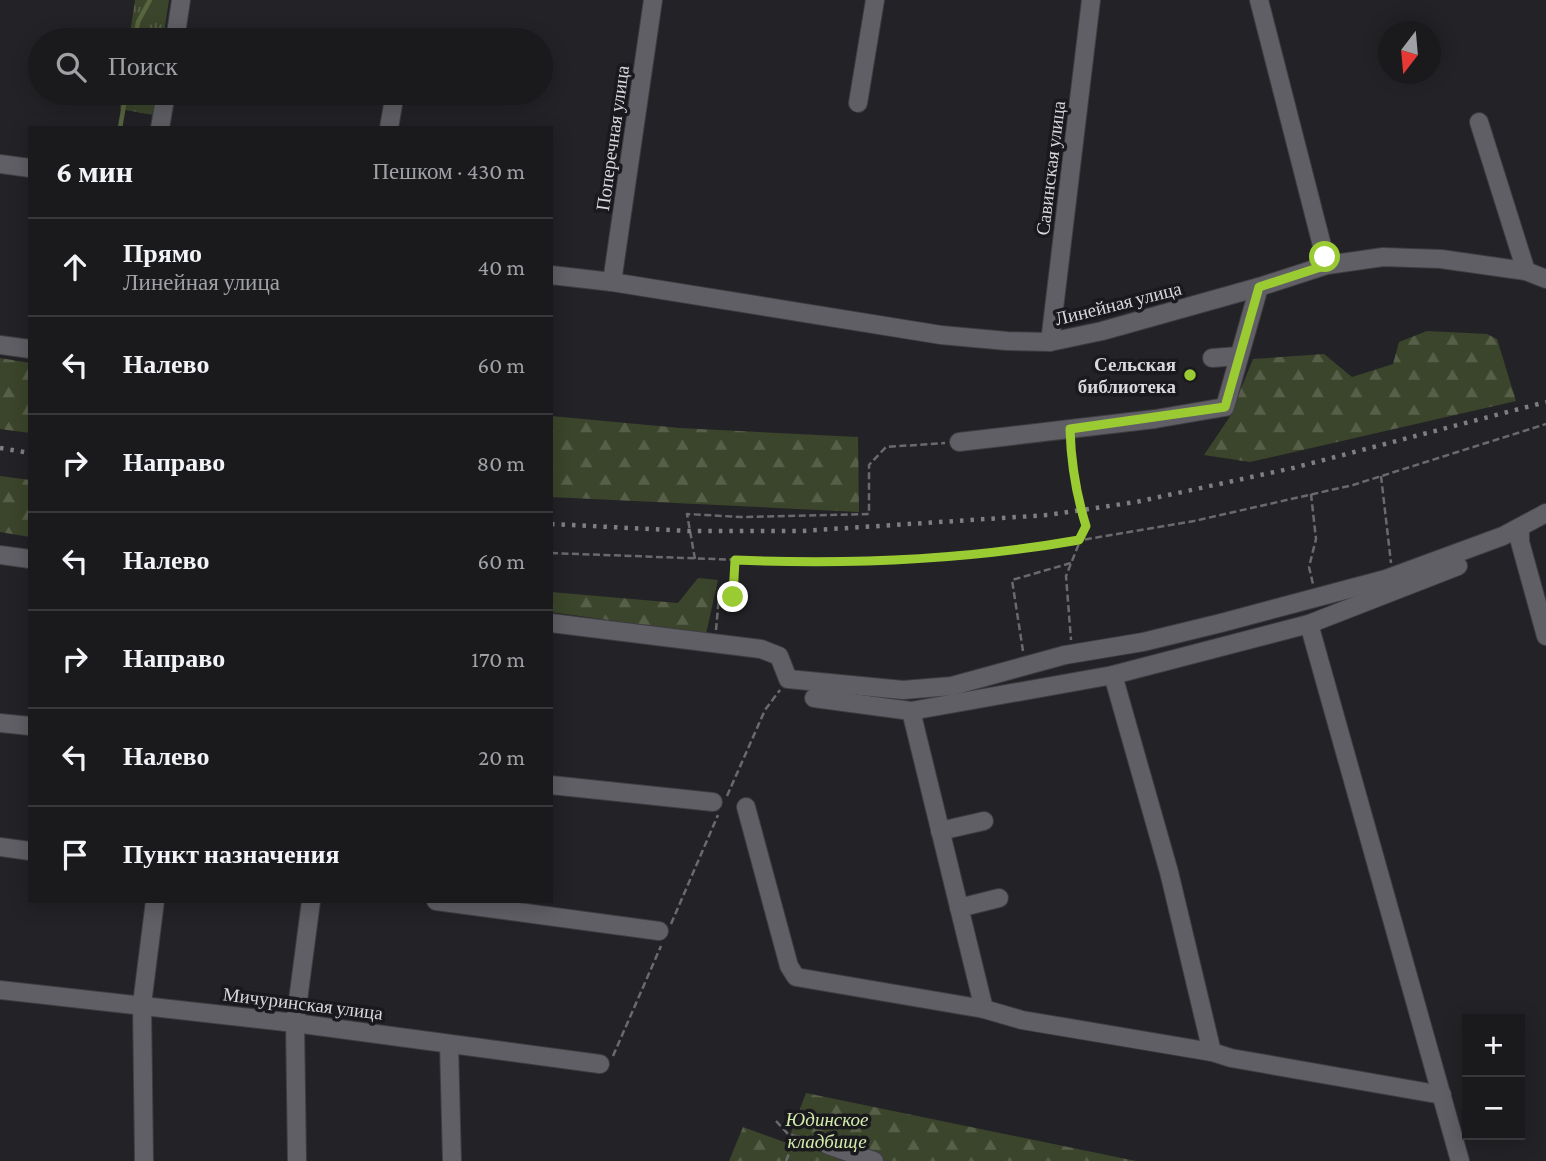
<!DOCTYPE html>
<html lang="ru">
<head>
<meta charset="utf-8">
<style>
	body { margin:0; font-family:"Crimson Pro",serif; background:#232326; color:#f1f3f6 }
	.controls { position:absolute; right:21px; bottom:21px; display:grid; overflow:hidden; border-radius:0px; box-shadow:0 4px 18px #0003 }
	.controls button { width:63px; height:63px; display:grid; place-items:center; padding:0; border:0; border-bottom:2px solid #38383b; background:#1a1a1d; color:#f1f3f6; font:35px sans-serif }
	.compass { position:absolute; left:1378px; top:21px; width:63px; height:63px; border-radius:50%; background:#1a1a1d; box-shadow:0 4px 18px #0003; rotate:196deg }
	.stop { position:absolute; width:21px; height:21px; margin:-16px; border:5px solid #9bcb32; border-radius:50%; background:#fff }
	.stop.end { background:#9bcb32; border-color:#fff; box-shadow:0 2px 7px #0008 }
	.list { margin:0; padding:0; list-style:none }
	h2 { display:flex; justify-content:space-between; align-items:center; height:91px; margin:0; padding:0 28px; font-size:30px }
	h2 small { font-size:23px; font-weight:400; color:#9fa1a4 }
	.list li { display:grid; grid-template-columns:46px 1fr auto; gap:21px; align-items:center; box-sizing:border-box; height:98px; padding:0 28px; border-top:2px solid #38383b }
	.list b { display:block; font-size:26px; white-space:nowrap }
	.list p { margin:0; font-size:23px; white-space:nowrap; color:#9fa1a4 }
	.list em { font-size:23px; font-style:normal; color:#9fa1a4 }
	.icon { flex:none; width:38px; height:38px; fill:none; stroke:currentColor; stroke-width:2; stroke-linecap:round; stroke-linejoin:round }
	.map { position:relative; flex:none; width:1546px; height:1161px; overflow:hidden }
	.search { position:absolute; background:#1a1a1d; box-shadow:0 4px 18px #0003; left:28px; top:28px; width:525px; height:77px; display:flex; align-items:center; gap:18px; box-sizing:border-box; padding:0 24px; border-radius:38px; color:#9fa1a4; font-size:26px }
	.panel { position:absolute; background:#1a1a1d; box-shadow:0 4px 18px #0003; left:28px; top:126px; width:525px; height:777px; border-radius:0px }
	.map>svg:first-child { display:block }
</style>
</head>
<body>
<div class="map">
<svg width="1546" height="1161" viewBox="0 0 1546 1161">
	<defs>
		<pattern id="grass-tufts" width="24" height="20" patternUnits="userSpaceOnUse" patternTransform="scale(1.75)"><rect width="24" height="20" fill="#3b452b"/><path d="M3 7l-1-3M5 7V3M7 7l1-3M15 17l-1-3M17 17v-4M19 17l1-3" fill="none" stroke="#575f49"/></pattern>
		<pattern id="forest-firs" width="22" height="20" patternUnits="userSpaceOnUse" patternTransform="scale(1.75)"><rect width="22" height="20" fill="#3b452b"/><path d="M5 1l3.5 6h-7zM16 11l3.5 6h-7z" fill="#575f49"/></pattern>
	</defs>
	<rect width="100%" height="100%" fill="#232327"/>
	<!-- grass -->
	<g fill="url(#grass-tufts)">
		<polygon points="135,0 169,0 163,40 129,40"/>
		<polygon points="122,93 156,93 153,115 120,109"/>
	</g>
	<!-- forest -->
	<g fill="url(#forest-firs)">
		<polygon points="1427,331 1487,334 1497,339 1516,401 1250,462 1204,455 1229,418 1253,359 1324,354 1352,377 1393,364 1399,342"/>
		<polygon points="0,358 30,363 30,433 0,429"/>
		<polygon points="551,416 680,428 858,437 859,512 551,497"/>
		<polygon points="0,476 30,480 30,537 0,532"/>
		<polygon points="698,578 718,580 706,634 551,612 551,592 678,603"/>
		<polygon points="806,1093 1136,1161 729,1161 743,1127 787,1143"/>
	</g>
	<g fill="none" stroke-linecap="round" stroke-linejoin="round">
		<!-- stream -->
		<g stroke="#586640" stroke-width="4.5">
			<polyline points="135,40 138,22 150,0"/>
			<polyline points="120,128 126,93"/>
		</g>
		<defs>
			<g id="minor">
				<polyline points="1259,0 1327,265"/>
				<polyline points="175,40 181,0"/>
				<polyline points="858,103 875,0"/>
				<polyline points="1479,122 1526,271"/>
				<polyline points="160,128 166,93"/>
				<polyline points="389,128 395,93"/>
				<polyline points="0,164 30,168"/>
				<polyline points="551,275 612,282 941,335 1007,341 1050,342 1102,331 1259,287 1327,265 1383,257 1441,259 1526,271 1546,279"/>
				<polyline points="612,282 653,0"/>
				<polyline points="1050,342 1091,0"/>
				<polyline points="0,345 30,349"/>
				<polyline points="1212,358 1239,356"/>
				<polyline points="959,442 1155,419 1225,407 1259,287"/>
				<polyline points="1520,528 1520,542 1546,636"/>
				<polyline points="0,555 30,559"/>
				<polyline points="551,623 761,649 779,656 788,679 903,690 952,686 1065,655 1143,642 1221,623 1386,579 1503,536 1546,513"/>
				<polyline points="1309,624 1460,1161"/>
				<polyline points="1113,675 1169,872 1212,1052"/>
				<polyline points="814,698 911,711 1113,675 1309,624 1458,566"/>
				<polyline points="911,711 984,1009"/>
				<polyline points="0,723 30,726"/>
				<polyline points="551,785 713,802"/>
				<polyline points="746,807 789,966 796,977 984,1009 1022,1020 1212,1052 1231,1058 1442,1095"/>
				<polyline points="940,831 984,821"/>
				<polyline points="0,847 30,851"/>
				<polyline points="436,901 659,931"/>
				<polyline points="959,908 999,898"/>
				<polyline points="0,990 295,1023 600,1064"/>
				<polyline points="449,1044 452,1161"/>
				<polyline points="828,1145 874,1161"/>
				<polyline points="144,1161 142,1004 155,901"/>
				<polyline points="297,1161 295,1023 311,901"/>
			</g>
		</defs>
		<!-- minor casing -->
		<use href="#minor" stroke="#3e3d41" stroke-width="20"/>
		<!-- path -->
		<g stroke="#6a6a6e" stroke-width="2.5" stroke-dasharray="7 3.5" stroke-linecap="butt">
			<polyline points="1070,443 1076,495 1086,526 1066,576 1071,640"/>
			<polyline points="1381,476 1391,563"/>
			<polyline points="1311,494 1316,539 1309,567 1313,584"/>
			<polyline points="551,553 767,561 895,562 1028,549 1194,521 1353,485 1546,424"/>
			<polyline points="695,559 687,514 741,517 869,514 869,465 886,447 945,443"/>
			<polyline points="716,630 719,596 733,597 735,560"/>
			<polyline points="1023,651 1012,580 1071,563"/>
			<polyline points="727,796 765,710 780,690"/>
			<polyline points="671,924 718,815"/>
			<polyline points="613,1056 661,946"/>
			<polyline points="776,1121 788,1134 814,1141"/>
			<polyline points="786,1161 796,1137"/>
		</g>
		<!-- minor -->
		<use href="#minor" stroke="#605f65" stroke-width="18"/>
		<!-- rail -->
		<g stroke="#7f7f83" stroke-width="4.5" stroke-dasharray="3.5 7" stroke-linecap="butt">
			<polyline points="0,448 30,453"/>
			<polyline points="551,524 689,531 801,531 1048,515 1136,502 1293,468 1546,402"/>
		</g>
	</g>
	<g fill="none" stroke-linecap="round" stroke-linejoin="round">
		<!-- route -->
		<path stroke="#9bcb32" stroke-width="9" d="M 733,597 L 735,560 C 850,565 965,560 1079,540 L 1086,526 C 1076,494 1071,463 1070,429 L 1225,407 L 1259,287 L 1327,265 L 1325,257"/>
	</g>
	<!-- markers -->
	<circle fill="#9bcb32" stroke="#1a191e" stroke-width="2.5" cx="1190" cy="375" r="7"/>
	<g text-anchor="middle" stroke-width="7" stroke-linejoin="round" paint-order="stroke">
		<!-- street labels -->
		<g font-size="19" fill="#d9d8dc" stroke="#1a191e">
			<text transform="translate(612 138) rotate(-82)" y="7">Поперечная улица</text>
			<text transform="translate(1050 168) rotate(-83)" y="7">Савинская улица</text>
			<text transform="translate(1118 303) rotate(-14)" y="7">Линейная улица</text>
			<text transform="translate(303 1003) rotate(7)" y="7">Мичуринская улица</text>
		</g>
		<!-- poi labels -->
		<g font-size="19" font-weight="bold" fill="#d9d8dc" stroke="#1a191e" text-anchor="end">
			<text x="1176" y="371">Сельская<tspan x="1176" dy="22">библиотека</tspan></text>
		</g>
		<!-- park labels -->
		<g font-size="19" font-style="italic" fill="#d3edab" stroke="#1a191e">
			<text x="827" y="1126">Юдинское<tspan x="827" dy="22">кладбище</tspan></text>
		</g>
	</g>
</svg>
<div class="controls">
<button>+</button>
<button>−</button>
</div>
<svg class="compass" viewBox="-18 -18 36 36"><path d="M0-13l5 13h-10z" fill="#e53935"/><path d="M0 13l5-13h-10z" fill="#9fa1a4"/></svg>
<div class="stop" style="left:1325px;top:257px"></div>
<div class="stop end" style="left:733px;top:597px"></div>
<div class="search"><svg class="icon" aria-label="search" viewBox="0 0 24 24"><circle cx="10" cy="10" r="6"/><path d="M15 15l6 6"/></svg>Поиск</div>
<section class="panel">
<h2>6 мин<small>Пешком · 430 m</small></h2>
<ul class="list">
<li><svg class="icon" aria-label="ahead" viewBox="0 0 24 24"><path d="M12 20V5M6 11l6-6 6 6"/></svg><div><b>Прямо</b><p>Линейная улица</p></div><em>40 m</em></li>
<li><svg class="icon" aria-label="left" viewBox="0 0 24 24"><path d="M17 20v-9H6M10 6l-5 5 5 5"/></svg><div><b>Налево</b></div><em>60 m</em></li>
<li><svg class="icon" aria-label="right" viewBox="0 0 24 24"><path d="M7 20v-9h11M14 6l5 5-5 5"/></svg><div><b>Направо</b></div><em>80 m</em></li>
<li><svg class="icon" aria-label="left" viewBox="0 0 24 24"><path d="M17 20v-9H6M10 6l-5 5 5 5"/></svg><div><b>Налево</b></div><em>60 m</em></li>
<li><svg class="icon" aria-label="right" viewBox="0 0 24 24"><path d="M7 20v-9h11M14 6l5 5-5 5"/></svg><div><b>Направо</b></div><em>170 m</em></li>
<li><svg class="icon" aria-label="left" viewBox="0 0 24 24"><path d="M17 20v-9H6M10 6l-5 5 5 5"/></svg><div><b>Налево</b></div><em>20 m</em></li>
<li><svg class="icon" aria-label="arrive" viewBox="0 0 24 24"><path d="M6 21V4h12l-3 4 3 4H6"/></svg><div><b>Пункт назначения</b></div></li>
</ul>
</section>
</div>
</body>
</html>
